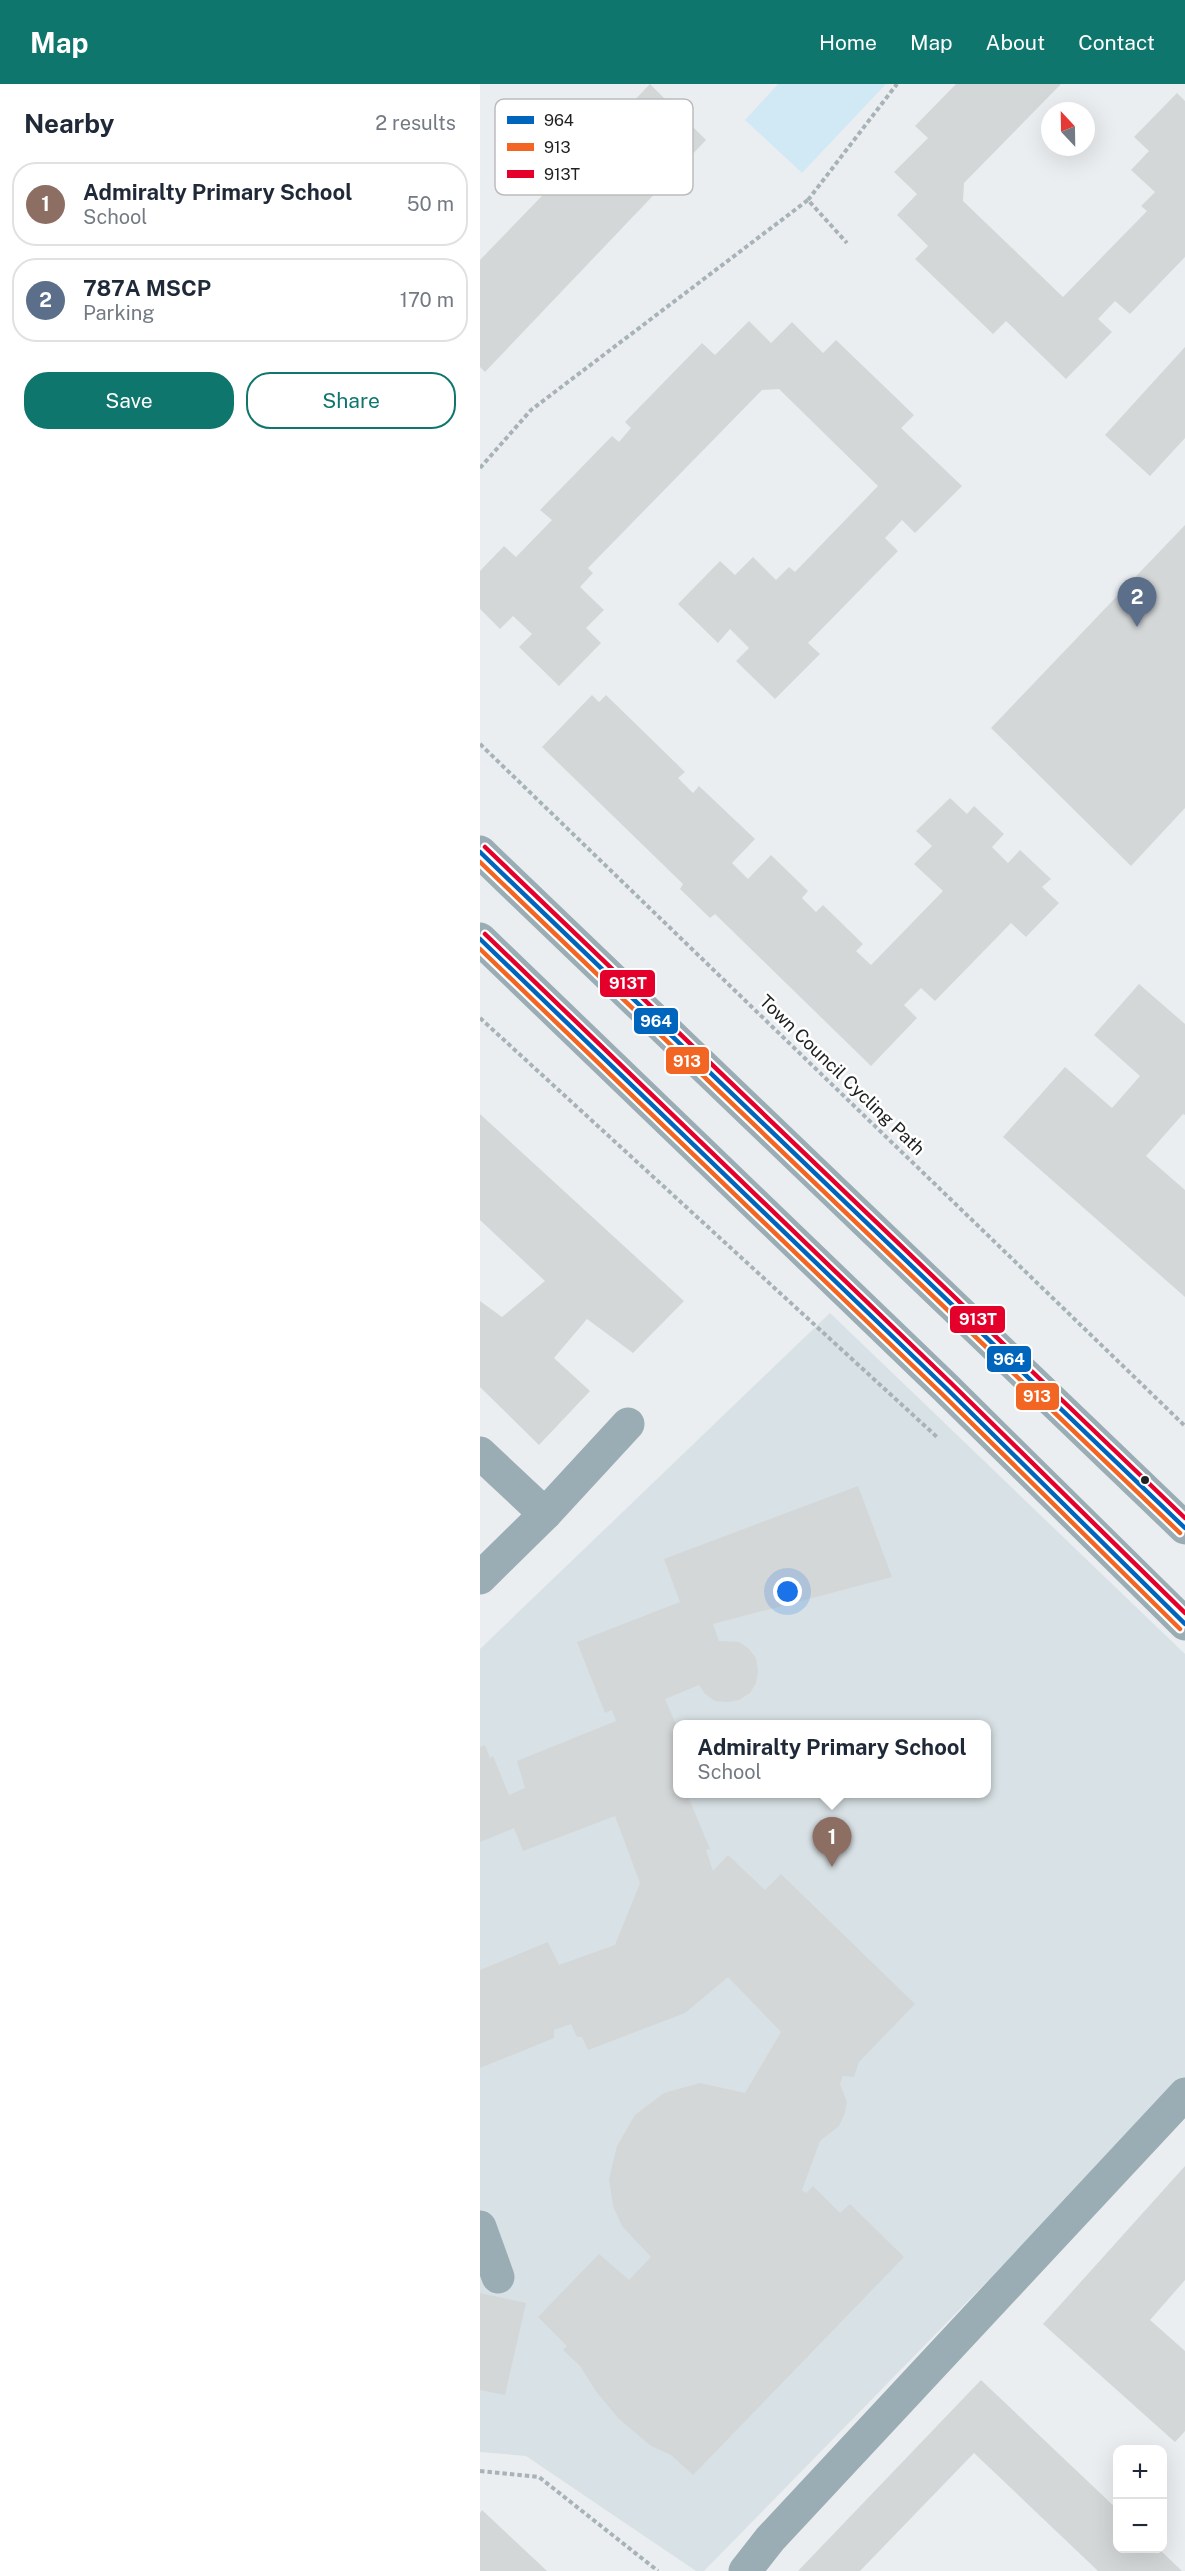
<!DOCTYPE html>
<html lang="en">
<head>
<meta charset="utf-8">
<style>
	body { margin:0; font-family:"Public Sans",sans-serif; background:#f2f2f3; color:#1f2937 }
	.controls { position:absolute; right:18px; bottom:18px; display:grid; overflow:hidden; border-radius:12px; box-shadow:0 6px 24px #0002 }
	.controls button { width:54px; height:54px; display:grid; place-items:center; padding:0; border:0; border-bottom:2px solid #e0e1e3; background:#fff; color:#1f2937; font:30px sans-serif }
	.compass { position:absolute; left:561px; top:18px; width:54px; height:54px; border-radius:50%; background:#fff; box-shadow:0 6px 24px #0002; rotate:338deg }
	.you { position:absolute; left:308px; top:1508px; width:21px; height:21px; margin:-15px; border:4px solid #fff; border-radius:50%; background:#1a73e8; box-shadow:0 0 0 9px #1a73e833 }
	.badge { display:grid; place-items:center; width:39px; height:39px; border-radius:50%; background:#0f766e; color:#fff; font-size:20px; font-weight:700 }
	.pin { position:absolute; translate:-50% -50px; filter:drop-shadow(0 2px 3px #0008) }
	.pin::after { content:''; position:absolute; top:32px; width:21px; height:18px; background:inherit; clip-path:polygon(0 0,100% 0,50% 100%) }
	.popup { position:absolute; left:193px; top:1636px; width:318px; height:78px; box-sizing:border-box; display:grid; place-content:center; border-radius:12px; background:#fff; filter:drop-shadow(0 2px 4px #0005); font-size:20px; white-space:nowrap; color:#747a83 }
	.popup b { font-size:22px; color:#1f2937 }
	.popup::after { content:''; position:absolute; left:50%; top:100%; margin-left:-12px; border:12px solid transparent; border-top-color:#fff }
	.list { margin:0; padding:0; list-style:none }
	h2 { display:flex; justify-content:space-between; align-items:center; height:78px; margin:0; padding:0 24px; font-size:26px }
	h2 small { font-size:20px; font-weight:400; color:#747a83 }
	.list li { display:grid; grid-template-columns:39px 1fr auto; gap:18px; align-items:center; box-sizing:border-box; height:84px; margin:0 12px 12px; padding:0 12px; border:2px solid #e0e1e3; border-radius:24px }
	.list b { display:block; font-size:22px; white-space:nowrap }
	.list p { margin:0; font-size:20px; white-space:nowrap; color:#747a83 }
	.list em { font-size:20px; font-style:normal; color:#747a83 }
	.actions { display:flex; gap:12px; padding:18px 24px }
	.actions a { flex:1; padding:14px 0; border:2px solid #0f766e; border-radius:24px; text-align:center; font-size:21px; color:#0f766e }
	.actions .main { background:#0f766e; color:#fff }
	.map { position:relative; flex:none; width:705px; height:2487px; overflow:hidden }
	header { display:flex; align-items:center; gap:36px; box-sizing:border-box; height:84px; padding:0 30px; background:#0f766e; color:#fff }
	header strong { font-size:28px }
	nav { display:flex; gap:33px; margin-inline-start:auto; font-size:21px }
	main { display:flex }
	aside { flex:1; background:#fff }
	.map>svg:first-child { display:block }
</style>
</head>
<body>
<header>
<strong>Map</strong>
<nav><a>Home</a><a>Map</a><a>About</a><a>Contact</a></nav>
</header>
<main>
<aside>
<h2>Nearby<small>2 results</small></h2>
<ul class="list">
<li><span class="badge" style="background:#8d6e63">1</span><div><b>Admiralty Primary School</b><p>School</p></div><em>50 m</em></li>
<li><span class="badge" style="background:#5c6f8a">2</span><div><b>787A MSCP</b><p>Parking</p></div><em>170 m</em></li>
</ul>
<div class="actions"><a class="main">Save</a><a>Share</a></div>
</aside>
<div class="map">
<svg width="705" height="2487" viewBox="0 0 705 2487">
	<rect width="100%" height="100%" fill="#ebeef0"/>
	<!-- built -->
	<path fill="#d8e1e5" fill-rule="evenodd" d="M 350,1229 L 705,1570 L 705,1995 L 224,2487 L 216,2487 L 46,2372 L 0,2368 L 0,1565 ZM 198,1640 L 506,1640 L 506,1710 L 198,1710 Z"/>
	<!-- green -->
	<polygon fill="#d1e9f4" points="298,0 406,0 322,89 265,36"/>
	<!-- building -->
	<g fill="#d4d7d8">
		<polygon points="170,0 226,56 5,288 0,283 0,176"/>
		<polygon points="476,0 581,0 484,99 483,117 583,213 667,127 661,122 675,108 651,86 669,67 654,53 697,9 705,17 705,173 650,230 635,217 618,235 632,248 586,295 526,237 513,250 435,175 448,162 417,131 437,110 414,88 448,54 435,42"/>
		<polygon points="269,237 291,259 312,238 343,269 356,256 434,331 421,344 482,402 435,449 422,436 405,454 418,467 328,559 340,570 295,615 256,577 269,564 250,545 238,559 198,520 240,477 255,491 273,473 296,496 309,483 315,488 398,402 299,305 282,306 108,484 113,489 100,503 124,526 106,544 121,559 79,602 39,563 52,550 33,532 20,545 0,525 0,487 24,462 36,473 72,436 60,426 132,352 139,358 151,344 145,338 222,259 235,271"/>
		<polygon points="705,263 705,354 670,392 625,351"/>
		<polygon points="705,441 705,724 651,782 511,644"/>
		<polygon points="112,611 119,618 126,611 205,688 198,694 213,709 219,702 275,755 252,779 268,795 291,771 328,807 322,814 336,828 343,821 383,860 376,867 391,881 463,807 434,780 452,762 436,747 470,714 487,730 494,722 524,750 512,763 528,779 540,766 571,795 562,803 579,819 546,853 531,839 455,917 441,904 424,921 437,934 391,982 235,830 230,834 200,805 203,800 62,663"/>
		<polygon points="659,900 705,940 705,1031 703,1030 666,1072 705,1106 705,1213 523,1053 585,983 632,1024 660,992 614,951"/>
		<polygon points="0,1030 204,1217 153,1269 107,1235 74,1274 110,1307 59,1361 0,1303 0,1217 22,1233 65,1197 0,1136"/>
		<polygon points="378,1402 412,1493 233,1540 239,1557 259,1558 269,1565 276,1574 278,1587 276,1599 270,1609 259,1616 248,1618 235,1617 225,1610 219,1601 185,1615 198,1645 198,1710 207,1710 230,1765 226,1766 233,1787 248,1771 285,1806 301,1790 435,1920 379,1978 374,1993 363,1992 360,2000 367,2018 365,2029 359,2042 340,2057 322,2106 326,2109 333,2102 360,2129 370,2120 424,2173 213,2391 191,2371 171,2362 138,2334 115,2306 100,2282 83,2266 87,2262 58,2233 119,2170 149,2196 171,2173 142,2142 133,2122 129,2095 137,2062 155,2031 184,2009 220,1999 265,2009 301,1948 248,1893 205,1929 108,1966 102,1953 97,1953 91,1940 74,1946 74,1954 0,1984 0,1886 68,1858 79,1881 135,1861 160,1799 135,1732 43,1767 34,1744 0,1758 0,1663 5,1661 10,1674 13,1672 29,1711 45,1704 37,1677 136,1637 132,1626 125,1629 97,1558 200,1518 184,1475"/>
		<polygon points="705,2082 705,2196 670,2236 705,2267 705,2347 695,2358 563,2240"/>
		<polygon points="0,2209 46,2219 25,2311 0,2306"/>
		<polygon points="501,2296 638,2426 638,2464 678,2464 702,2487 618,2487 494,2369 380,2487 318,2487"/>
		<polygon points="2,2426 67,2487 0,2487 0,2429"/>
	</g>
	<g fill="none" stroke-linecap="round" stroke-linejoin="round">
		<!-- path -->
		<g stroke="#a8b3b9" stroke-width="4" stroke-dasharray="4.5 3" stroke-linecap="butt">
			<polyline points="328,116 417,0"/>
			<polyline points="0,384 51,326 328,116 367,159"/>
			<polyline points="0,660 705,1342"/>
			<polyline points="0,934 457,1353"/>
			<polyline points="0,2387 59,2393 178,2487"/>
		</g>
		<!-- minor -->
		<g stroke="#9aadb4" stroke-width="33">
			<polyline points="0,768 705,1444"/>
			<polyline points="0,855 465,1303 705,1540"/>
			<polyline points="0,1369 65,1430"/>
			<polyline points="0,1494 65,1430 148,1340"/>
			<polyline points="0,2143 18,2193"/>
			<polyline points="265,2487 290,2455 705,2010"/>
		</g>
		<defs>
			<g id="bus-1">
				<polyline points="0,768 705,1444"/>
				<polyline points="0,855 465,1303 705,1540"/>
			</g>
			<g id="bus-2">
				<polyline points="0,778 700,1449"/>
				<polyline points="0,865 460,1308 700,1545"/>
			</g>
			<g id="bus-3">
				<polyline points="5,763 705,1434"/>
				<polyline points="5,850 470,1298 705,1529"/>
			</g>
		</defs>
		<!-- bus-1 casing -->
		<use href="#bus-1" stroke="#fff" stroke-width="9"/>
		<!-- bus-2 casing -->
		<use href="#bus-2" stroke="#fff" stroke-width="9"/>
		<!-- bus-3 casing -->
		<use href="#bus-3" stroke="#fff" stroke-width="9"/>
		<!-- bus-1 -->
		<use href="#bus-1" stroke="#0065bd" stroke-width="4.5"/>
		<!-- bus-2 -->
		<use href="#bus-2" stroke="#f26522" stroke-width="4.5"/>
		<!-- bus-3 -->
		<use href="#bus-3" stroke="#e4002b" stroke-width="4.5"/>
	</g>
	<!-- markers -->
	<circle fill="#202122" stroke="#fff" stroke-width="2" cx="665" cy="1396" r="5"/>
	<g text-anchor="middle" stroke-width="5" stroke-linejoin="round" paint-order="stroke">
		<!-- street labels -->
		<g font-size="18" fill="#202122" stroke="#fff">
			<text transform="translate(362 991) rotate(44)" y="6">Town Council Cycling Path</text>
		</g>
	</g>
	<!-- legend -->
	<rect x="15" y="15" width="198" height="96" rx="9" fill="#fff" stroke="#bcbcbd" stroke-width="1.5"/>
	<rect x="27" y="32" width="27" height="8" fill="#0065bd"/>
	<rect x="27" y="59" width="27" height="8" fill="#f26522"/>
	<rect x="27" y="86" width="27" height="8" fill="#e4002b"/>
	<g font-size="16" fill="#202122">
		<text x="64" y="42">964</text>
		<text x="64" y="69">913</text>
		<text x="64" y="96">913T</text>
	</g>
	<g stroke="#fff" stroke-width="2">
		<rect x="119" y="885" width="57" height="29" rx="6" fill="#e4002b"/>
		<rect x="153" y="923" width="46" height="28" rx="6" fill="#0065bd"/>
		<rect x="185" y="962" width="45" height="29" rx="6" fill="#f26522"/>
		<rect x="469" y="1221" width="57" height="29" rx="6" fill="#e4002b"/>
		<rect x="506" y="1261" width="46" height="28" rx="6" fill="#0065bd"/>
		<rect x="535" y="1298" width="45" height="29" rx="6" fill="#f26522"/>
	</g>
	<g font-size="16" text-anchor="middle" font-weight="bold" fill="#fff">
		<text x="148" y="905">913T</text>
		<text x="176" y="943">964</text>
		<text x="207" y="983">913</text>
		<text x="498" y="1241">913T</text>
		<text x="529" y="1281">964</text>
		<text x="557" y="1318">913</text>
	</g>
</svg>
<div class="controls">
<button>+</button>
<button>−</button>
</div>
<svg class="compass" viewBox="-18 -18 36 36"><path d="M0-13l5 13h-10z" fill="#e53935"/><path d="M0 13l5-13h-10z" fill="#747a83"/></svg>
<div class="you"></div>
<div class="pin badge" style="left:352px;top:1783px;background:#8d6e63">1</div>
<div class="popup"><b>Admiralty Primary School</b>School</div>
<div class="pin badge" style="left:657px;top:543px;background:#5c6f8a">2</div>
</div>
</main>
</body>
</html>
